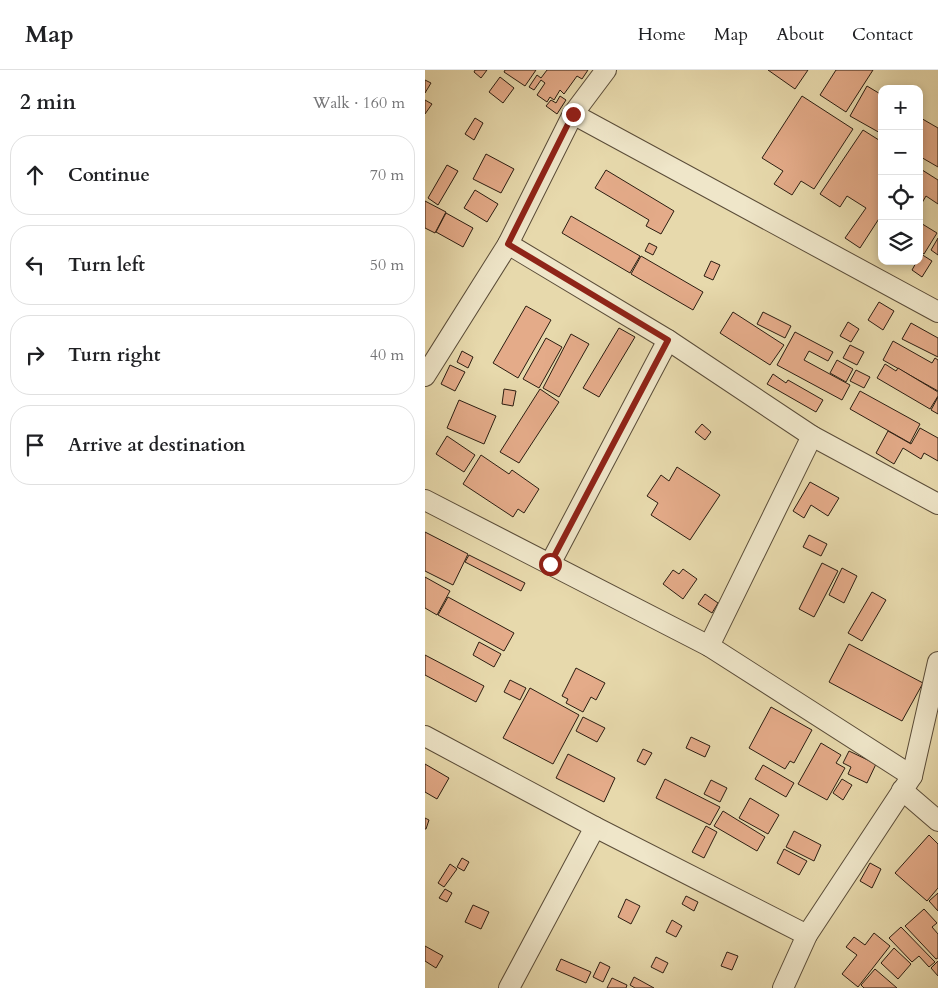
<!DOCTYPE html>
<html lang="en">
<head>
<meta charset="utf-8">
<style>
	body { margin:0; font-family:Cardo,serif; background:#f2f2f2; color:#202124 }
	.controls { position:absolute; right:15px; top:15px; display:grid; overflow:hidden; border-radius:10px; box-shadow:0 2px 8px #0003 }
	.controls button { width:45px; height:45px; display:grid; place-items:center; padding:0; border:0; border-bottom:1px solid #e0e0e0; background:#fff; color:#202124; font:25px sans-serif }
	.stop { position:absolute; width:15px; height:15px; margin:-11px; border:4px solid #8f2418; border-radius:50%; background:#fff }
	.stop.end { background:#8f2418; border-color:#fff; box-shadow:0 1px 5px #0008 }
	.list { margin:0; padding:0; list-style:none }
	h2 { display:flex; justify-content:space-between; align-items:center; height:65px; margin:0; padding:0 20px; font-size:21px }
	h2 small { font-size:16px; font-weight:400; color:#757577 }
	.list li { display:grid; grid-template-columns:32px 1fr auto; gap:15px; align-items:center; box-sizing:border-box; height:80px; margin:0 10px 10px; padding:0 10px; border:1px solid #e0e0e0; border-radius:20px }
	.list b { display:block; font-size:19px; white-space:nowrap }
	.list em { font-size:16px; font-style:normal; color:#757577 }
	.icon { flex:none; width:28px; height:28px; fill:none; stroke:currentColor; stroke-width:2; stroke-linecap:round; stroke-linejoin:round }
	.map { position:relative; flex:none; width:513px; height:918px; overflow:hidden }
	header { display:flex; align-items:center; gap:30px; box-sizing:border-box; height:70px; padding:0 25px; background:#fff; border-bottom:1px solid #e0e0e0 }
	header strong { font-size:24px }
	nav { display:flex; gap:28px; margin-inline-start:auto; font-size:18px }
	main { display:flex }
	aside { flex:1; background:#fff }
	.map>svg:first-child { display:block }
</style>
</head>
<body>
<header>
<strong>Map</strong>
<nav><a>Home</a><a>Map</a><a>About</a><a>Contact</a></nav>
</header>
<main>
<aside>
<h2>2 min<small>Walk · 160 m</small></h2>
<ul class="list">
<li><svg class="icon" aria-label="ahead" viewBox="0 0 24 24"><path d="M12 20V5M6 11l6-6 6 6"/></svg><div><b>Continue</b></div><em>70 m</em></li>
<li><svg class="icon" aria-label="left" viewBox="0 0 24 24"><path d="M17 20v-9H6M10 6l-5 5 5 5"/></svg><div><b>Turn left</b></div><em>50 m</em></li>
<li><svg class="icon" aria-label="right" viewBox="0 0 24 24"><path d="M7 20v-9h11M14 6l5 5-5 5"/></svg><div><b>Turn right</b></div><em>40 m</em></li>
<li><svg class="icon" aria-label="arrive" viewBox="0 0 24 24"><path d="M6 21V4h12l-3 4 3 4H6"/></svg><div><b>Arrive at destination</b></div></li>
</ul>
</aside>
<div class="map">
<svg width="513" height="918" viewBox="0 0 513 918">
	<rect width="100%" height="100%" fill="#e7d9ac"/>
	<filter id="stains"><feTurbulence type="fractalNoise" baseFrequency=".004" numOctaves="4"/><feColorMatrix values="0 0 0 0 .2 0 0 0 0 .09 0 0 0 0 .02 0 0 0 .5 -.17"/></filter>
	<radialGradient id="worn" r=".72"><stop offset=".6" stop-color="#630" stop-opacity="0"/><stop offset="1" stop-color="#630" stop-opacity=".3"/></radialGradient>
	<!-- building -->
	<g fill="#e4ab89" stroke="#2b1d11">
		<polygon points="50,0 62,0 56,8 49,2"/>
		<polygon points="80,0 111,0 100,16 79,2"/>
		<polygon points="122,0 163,0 157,9 152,6 139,24 135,20 129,30 125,27 122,32 112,25 120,13 116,10 109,20 104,17 112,5 116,8"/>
		<polygon points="343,0 383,0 370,19"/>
		<polygon points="411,0 448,0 421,42 395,25"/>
		<polygon points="75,7 89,18 78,33 64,22"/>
		<polygon points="0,10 6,13 0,23"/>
		<polygon points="442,16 457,25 457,64 425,46"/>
		<polygon points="135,26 141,30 132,44 121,36 126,30 131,33"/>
		<polygon points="377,26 428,59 389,119 376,111 367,125 349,114 358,101 337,88"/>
		<polygon points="0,30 7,34 0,44"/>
		<polygon points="494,47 513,58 513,97 494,86"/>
		<polygon points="50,48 58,53 49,70 40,64"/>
		<polygon points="438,60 457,72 457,144 435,178 420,168 441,138 422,126 415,137 395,124"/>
		<polygon points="61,84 89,99 76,123 48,109"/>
		<polygon points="22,95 33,101 13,135 3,128"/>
		<polygon points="494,98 513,110 513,134 501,126 494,138"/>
		<polygon points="181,100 249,141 236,164 221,156 224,150 170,118"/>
		<polygon points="50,120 73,134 62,152 39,138"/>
		<polygon points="0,131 21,142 10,163 0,158"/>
		<polygon points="21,143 48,158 38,177 11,162"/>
		<polygon points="146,146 215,186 205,203 137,163"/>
		<polygon points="494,152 512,163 499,184 494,181"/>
		<polygon points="513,168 513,185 506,180"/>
		<polygon points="224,173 232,177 228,185 220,181"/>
		<polygon points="496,184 507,191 497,207 487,200 492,191 494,191"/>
		<polygon points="216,186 278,222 268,240 206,204"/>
		<polygon points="286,191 295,195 288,210 279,206"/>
		<polygon points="454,232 469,241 458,260 443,250"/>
		<polygon points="101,236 126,250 93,308 68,293"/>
		<polygon points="308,242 359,275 345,295 295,263"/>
		<polygon points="338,242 366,256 360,268 332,254"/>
		<polygon points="423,252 434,259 426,272 415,266"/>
		<polygon points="486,253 513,268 513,287 477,269"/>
		<polygon points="194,258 210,267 174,327 158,318"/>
		<polygon points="370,262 408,282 403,291 384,281 379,290 425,315 417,330 352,295"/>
		<polygon points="146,264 164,274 134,327 118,318"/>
		<polygon points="121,268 137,277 114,318 98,309"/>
		<polygon points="468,271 507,293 510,288 513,290 513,321 458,290"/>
		<polygon points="425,275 439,282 432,295 418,288"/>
		<polygon points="37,281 48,287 43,298 32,292"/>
		<polygon points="412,290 428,299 421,312 405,303"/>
		<polygon points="460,294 471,301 473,298 513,322 513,326 505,339 452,308"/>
		<polygon points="25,295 40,302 30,321 16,314"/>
		<polygon points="431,300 445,307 439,318 425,311"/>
		<polygon points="348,304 361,313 363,310 398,330 391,342 342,314"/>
		<polygon points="79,319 91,321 88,336 77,334"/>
		<polygon points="115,319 134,332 94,393 75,382"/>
		<polygon points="435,321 495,354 485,373 425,339"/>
		<polygon points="513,327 513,344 506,340"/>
		<polygon points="34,330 71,346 59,374 22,358"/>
		<polygon points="277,354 286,362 280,370 270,362"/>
		<polygon points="495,358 513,368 513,391 499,383 496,389 478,378 469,394 451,383 463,361 486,374"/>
		<polygon points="22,366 50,385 39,402 11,384"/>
		<polygon points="56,385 84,404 87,400 114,419 99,443 93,439 88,447 38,414"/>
		<polygon points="252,397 295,425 265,470 226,445 233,433 222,426 236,405 244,411"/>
		<polygon points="385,412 414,428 403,446 386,435 379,448 368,441"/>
		<polygon points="0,462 43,484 28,515 0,501"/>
		<polygon points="384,465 402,474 396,486 378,477"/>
		<polygon points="44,485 100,513 96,521 40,492"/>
		<polygon points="397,493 413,501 389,547 374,539"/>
		<polygon points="417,498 432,506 419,533 404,525"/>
		<polygon points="258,499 272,509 258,529 238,514 248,500 254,504"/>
		<polygon points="0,507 25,521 12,545 0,538"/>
		<polygon points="447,522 461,530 437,571 423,563"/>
		<polygon points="280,524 293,533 287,543 273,534"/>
		<polygon points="23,527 89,563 79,581 13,545"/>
		<polygon points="54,572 76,584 69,597 48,585"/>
		<polygon points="424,574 498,613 477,651 404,612"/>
		<polygon points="0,585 59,616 51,632 0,605"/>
		<polygon points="151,598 180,613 171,630 166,627 158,642 141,633 143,629 137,626"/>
		<polygon points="85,610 101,618 95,630 79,622"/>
		<polygon points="105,618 154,645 128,694 78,668"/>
		<polygon points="346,637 387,660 369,693 365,691 360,699 324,678"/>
		<polygon points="158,647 180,658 172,672 151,661"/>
		<polygon points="266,667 285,676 280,687 261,678"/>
		<polygon points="396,673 416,685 411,693 420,698 402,730 373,714"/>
		<polygon points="218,679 227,683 220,695 212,691"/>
		<polygon points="424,681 451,694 442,713 423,704 426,697 418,693"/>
		<polygon points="143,684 190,708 179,732 131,708"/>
		<polygon points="0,694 24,708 12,729 0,722"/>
		<polygon points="338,695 369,713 361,727 330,709"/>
		<polygon points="240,709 295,737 285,755 231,728"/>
		<polygon points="417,709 427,715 418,730 408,723"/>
		<polygon points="286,710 302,718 295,732 279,724"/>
		<polygon points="325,728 354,745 343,764 314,748"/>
		<polygon points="298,741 340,767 332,781 289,756"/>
		<polygon points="0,748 4,750 1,759 0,759"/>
		<polygon points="281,756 292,762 279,788 267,782"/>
		<polygon points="369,761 396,775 389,791 361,777"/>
		<polygon points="504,765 513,774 513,818 502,831 470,803"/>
		<polygon points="359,779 382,791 374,805 352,793"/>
		<polygon points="37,788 44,792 39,801 32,797"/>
		<polygon points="445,793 456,799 447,818 435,811"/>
		<polygon points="25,794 32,799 19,817 13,813"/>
		<polygon points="20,819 27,823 22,832 14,828"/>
		<polygon points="513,823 513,841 504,831"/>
		<polygon points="261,826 273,832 269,841 257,834"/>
		<polygon points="201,829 215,836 206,854 193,847"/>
		<polygon points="48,835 64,842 56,859 40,852"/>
		<polygon points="499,839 512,853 507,857 513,864 513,888 511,889 480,856"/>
		<polygon points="247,850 257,856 251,867 241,862"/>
		<polygon points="476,857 510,892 504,897 494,886 487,892 464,868"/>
		<polygon points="449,863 465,876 433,917 417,904 432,885 421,877 429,867 440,875"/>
		<polygon points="0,876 18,886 11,898 0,891"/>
		<polygon points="469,878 486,894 473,909 456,893"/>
		<polygon points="302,882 313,886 307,900 296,896"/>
		<polygon points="231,887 243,893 238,903 226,897"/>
		<polygon points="136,889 166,902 161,913 131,900"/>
		<polygon points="513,891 513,906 506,898"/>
		<polygon points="175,892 185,897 178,912 168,907"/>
		<polygon points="450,899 472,918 439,918 436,915"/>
		<polygon points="209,907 229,918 210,918 205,915"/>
		<polygon points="187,908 202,915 201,918 182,918"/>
	</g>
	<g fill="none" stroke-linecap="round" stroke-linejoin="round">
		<defs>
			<g id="street">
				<polyline points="148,44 513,242"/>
				<polyline points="83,174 243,270 387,366 513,434"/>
				<polyline points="0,306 83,174 148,44 181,0"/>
				<polyline points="0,430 284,576 487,706"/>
				<polyline points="125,494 243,270"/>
				<polyline points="284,576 387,366"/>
				<polyline points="0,666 170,757 382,865"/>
				<polyline points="477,720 513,751"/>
				<polyline points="84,918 170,757"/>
				<polyline points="358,918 382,865 487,706 513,592"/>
			</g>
		</defs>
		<!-- street casing -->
		<use href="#street" stroke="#5a4c38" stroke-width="22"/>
		<!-- street -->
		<use href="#street" stroke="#efe6c9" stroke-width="20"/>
	</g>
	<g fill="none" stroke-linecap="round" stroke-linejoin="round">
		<!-- route -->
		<polyline stroke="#8f2418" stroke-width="6" points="125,494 243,270 83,174 148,44"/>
	</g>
	<rect width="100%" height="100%" filter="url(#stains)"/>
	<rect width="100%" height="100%" fill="url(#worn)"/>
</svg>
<div class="controls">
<button>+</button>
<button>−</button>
<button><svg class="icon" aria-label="locate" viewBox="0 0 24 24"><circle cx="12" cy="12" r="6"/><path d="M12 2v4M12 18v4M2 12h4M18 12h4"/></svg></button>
<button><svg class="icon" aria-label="layers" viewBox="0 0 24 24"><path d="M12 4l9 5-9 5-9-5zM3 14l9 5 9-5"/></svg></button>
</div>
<div class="stop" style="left:125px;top:494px"></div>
<div class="stop end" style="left:148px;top:44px"></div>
</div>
</main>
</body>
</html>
